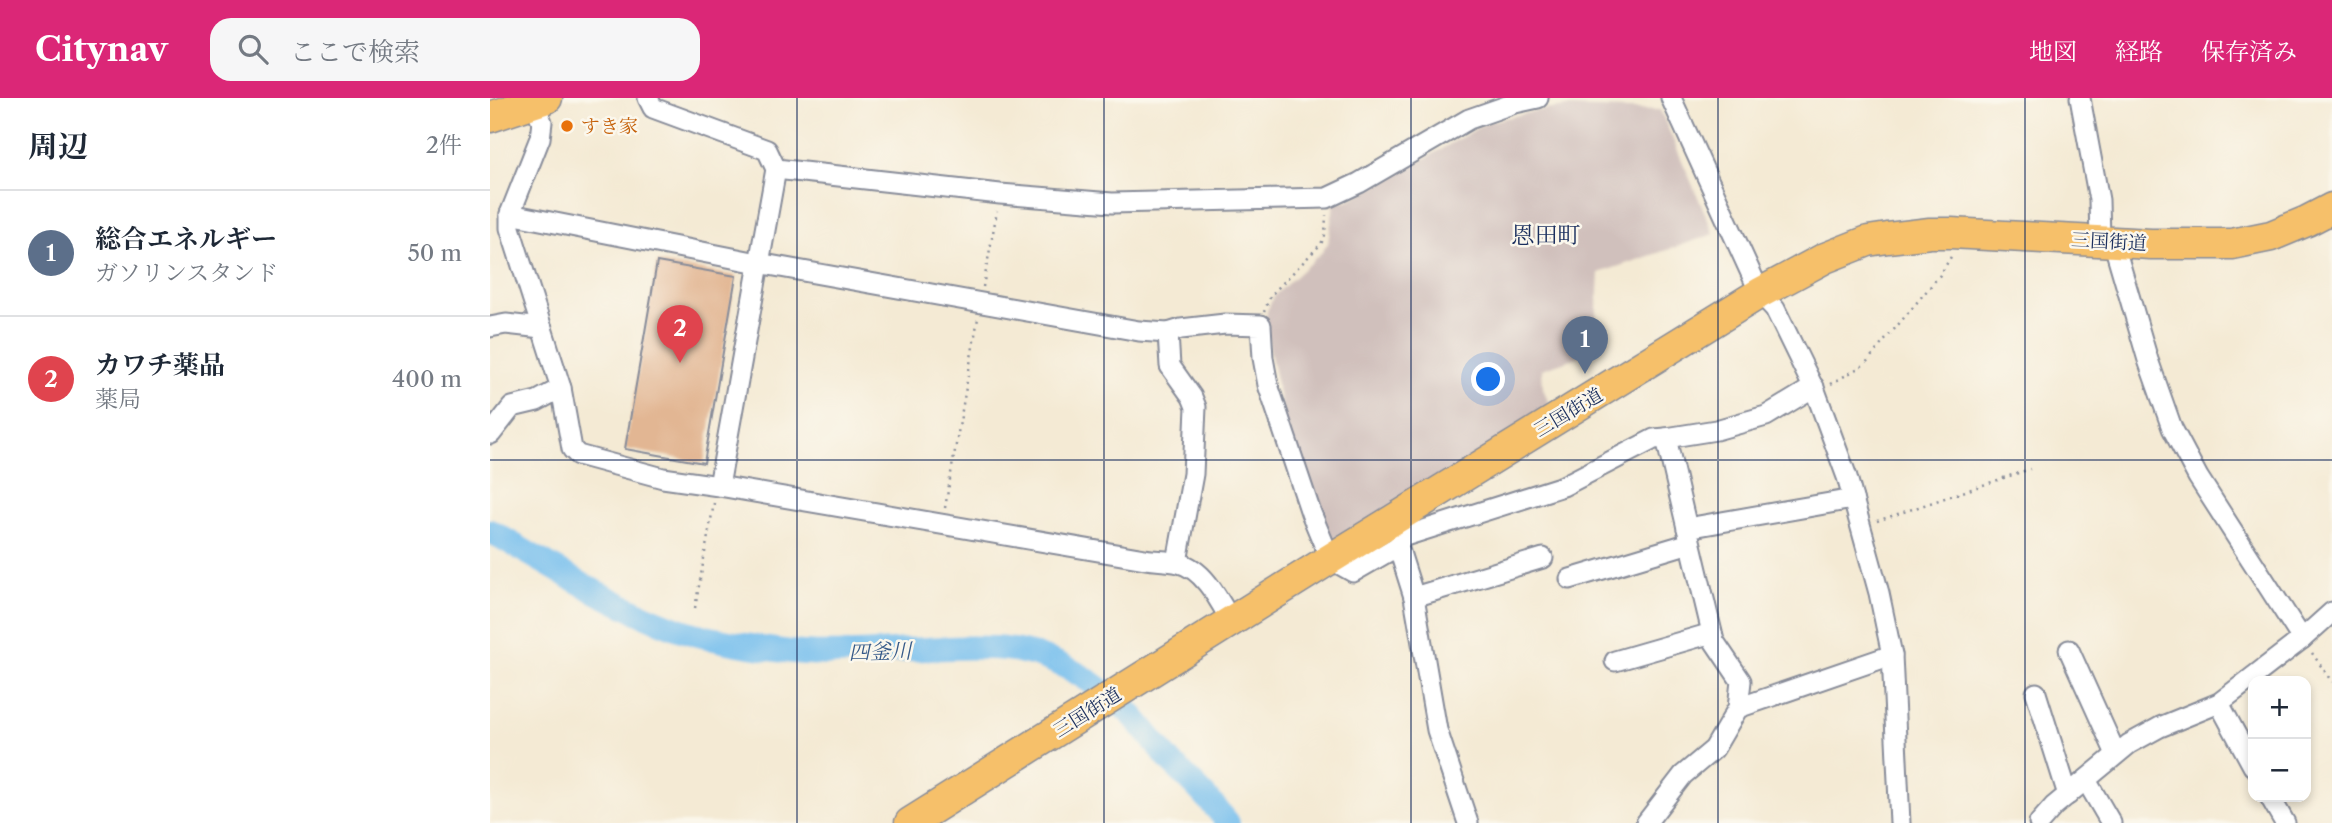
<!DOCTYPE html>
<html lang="ja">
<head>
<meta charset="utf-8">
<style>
	body { margin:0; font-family:"Libre Caslon Text","Noto Serif JP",serif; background:#f6f6f7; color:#1f2937 }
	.controls { position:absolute; right:21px; bottom:21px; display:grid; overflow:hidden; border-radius:14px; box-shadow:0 4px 10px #0003 }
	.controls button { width:63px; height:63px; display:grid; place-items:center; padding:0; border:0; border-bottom:2px solid #e0e1e3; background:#fff; color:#1f2937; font:35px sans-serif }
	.you { position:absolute; left:999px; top:282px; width:24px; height:24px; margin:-18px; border:5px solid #fff; border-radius:50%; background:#1a73e8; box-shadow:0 0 0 10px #1a73e833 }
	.badge { display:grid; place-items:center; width:46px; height:46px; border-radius:50%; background:#db2777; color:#fff; font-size:23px; font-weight:700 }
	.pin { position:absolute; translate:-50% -58px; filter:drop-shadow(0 2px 4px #0008) }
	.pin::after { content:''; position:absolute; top:37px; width:24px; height:21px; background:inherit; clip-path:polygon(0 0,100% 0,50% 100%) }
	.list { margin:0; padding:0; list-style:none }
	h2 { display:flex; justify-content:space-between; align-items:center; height:91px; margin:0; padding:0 28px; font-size:30px }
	h2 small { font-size:23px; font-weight:400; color:#747a83 }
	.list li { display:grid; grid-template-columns:46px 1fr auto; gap:21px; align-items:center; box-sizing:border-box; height:126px; padding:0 28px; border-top:2px solid #e0e1e3 }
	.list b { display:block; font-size:26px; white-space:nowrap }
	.list p { margin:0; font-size:23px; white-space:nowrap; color:#747a83 }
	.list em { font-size:23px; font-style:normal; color:#747a83 }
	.icon { flex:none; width:38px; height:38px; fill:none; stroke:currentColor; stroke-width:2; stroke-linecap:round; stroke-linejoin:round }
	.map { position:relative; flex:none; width:1842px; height:725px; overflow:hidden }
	header { display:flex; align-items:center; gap:42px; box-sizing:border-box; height:98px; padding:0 35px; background:#db2777; color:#fff }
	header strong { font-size:33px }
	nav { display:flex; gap:38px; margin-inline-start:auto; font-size:24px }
	.search { width:490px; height:63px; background:#f6f6f7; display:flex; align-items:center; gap:18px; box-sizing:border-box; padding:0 24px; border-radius:21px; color:#747a83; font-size:26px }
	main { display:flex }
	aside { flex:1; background:#fff }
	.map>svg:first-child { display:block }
</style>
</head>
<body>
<header>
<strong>Citynav</strong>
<div class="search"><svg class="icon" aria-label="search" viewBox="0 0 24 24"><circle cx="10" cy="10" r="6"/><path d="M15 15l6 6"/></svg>ここで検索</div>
<nav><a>地図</a><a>経路</a><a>保存済み</a></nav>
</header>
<main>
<aside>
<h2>周辺<small>2件</small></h2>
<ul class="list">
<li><span class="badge" style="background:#5c6f8a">1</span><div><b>総合エネルギー</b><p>ガソリンスタンド</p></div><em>50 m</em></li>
<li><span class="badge" style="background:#e0444e">2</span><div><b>カワチ薬品</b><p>薬局</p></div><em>400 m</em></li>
</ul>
</aside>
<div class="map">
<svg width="1842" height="725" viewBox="0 0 1842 725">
	<rect width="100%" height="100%" fill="#fbf7ec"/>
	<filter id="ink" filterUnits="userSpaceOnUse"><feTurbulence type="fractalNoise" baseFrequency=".0143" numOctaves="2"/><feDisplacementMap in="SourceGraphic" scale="14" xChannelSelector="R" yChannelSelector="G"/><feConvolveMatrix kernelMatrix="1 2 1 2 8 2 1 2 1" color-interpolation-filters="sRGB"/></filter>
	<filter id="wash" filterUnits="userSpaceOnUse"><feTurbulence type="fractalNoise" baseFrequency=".00686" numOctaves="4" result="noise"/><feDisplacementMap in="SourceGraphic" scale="28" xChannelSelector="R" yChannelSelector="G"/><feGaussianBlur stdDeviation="1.57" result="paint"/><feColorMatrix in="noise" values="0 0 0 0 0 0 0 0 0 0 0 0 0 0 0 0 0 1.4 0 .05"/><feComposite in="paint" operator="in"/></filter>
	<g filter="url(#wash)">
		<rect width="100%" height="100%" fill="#f4ead4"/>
		<!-- industrial -->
		<polygon fill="#d0c0bc" points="1076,9 1170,12 1224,136 1109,175 1106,226 1111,232 1099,239 1102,254 1052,271 1053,290 1059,306 1066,312 837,449 799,343 775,229 777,213 784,198 832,154 838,145 844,106 861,101 898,82 998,24 1046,13"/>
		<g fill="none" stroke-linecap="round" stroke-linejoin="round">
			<!-- river -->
			<path stroke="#74beed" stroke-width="24" d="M 0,433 C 60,467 118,505 183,529 C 215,541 253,547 286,552 C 358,563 431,546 503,550 C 557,552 600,579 639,614 C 654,629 666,647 680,663 C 700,683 721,702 738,725"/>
		</g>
		<g id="blocks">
			<!-- building -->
			<polygon fill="#e2b693" points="167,164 246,178 214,365 135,351"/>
		</g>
	</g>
	<g filter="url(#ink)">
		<use href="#blocks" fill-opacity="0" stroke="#888c99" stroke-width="2"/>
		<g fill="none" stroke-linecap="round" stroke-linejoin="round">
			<defs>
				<g id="minor">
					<polyline points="158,0 163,10 277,52 286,71 229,388"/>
					<polyline points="1181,0 1270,195 1285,211 1326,295 1357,379 1389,495 1402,557 1410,725"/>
					<polyline points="1590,0 1609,102 1610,142"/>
					<path d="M 44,3 L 52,24 L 50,40 L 20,116 L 20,130 L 71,290 L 82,351 L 88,357 L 173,380 L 229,388 L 655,461 C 666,463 678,462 689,465 C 714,471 729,502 741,523"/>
					<polyline points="286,71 510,96 622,105 837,100 869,85 979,21 1025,5 1048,0"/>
					<polyline points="20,116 268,165 649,233 678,235 691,231 735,226 771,227 773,260 778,287 821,415 840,461 863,474 908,448 924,499 1053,460"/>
					<polyline points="1623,143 1658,262 1682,330 1708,379 1812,541"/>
					<polyline points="0,229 16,226 52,230"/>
					<polyline points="678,235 680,268 702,299 706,309 703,376 687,464"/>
					<polyline points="1,336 22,309 47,303 71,290"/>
					<polyline points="1176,340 1226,332 1276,318 1324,289"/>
					<polyline points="908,448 912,439 1073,388 1164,341 1176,340 1197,430"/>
					<polyline points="1080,481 1200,445"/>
					<polyline points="924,499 947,632 978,725"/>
					<polyline points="1579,552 1626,656"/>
					<polyline points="1125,563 1222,535"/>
					<polyline points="1546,595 1578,697"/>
					<polyline points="1729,605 1763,668"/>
					<polyline points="1248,610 1251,583 1224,543 1197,430 1363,401"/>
					<polyline points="1596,682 1621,725"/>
					<polyline points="1780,699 1795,725"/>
					<polyline points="1156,725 1193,677 1224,651 1248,610 1402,557"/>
					<polyline points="1549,725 1564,708 1639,646 1670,629 1729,605 1812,541 1842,514"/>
				</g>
				<g id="highway">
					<polyline points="0,19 57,0"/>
					<polyline points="420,725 840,461 1270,195 1335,160 1378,143 1398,140 1440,135 1461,135 1661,146 1742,146 1781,138 1817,123 1842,110"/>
				</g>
			</defs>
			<!-- minor casing -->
			<use href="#minor" stroke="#888c99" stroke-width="23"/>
			<!-- highway casing -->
			<use href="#highway" stroke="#888c99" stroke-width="33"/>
			<!-- path -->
			<g stroke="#888c99" stroke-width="2.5" stroke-dasharray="2 5" stroke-linecap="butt">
				<polyline points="493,189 507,113"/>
				<polyline points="774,214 781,197 831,146 835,137 836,117"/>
				<polyline points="1341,286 1375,266 1450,177 1462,157"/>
				<polyline points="455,410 488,220"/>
				<polyline points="1387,423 1540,371"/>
				<polyline points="205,510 224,405"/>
				<polyline points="1822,555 1842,584"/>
			</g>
			<!-- minor -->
			<use href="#minor" stroke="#fff" stroke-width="19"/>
			<!-- highway -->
			<use href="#highway" stroke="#f6c06b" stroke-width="30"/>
		</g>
	</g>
	<!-- grid -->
	<path fill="none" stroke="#1b2f5e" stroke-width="2" stroke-opacity="0.55" d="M 307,0 L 307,725M 614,0 L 614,725M 921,0 L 921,725M 1228,0 L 1228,725M 1535,0 L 1535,725M 0,362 L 1842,362"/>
	<!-- markers -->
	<circle fill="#e8710a" stroke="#fbf7ec" stroke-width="2.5" cx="77" cy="28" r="7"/>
	<g text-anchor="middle" stroke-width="5" stroke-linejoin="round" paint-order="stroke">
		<!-- food labels -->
		<g font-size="19" fill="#c56008" stroke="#fbf7ec" text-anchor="start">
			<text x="91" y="35">すき家</text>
		</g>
		<!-- street labels -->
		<g font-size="19" fill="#1b2f5e" stroke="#fbf7ec">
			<text transform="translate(1619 143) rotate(3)" y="7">三国街道</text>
			<text transform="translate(1078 314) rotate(-31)" y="7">三国街道</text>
			<text transform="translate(597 614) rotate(-32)" y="7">三国街道</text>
		</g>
		<!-- water labels -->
		<g font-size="21" font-style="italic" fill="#365a89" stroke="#fbf7ec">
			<text transform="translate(390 554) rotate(-2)" y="7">四釜川</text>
		</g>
		<!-- quarter labels -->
		<g font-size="23" fill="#1b2f5e" stroke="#fbf7ec">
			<text x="1056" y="145">恩田町</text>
		</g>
	</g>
</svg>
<div class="controls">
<button>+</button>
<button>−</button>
</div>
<div class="you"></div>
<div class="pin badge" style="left:1095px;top:276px;background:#5c6f8a">1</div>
<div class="pin badge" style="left:190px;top:265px;background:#e0444e">2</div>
</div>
</main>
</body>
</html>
